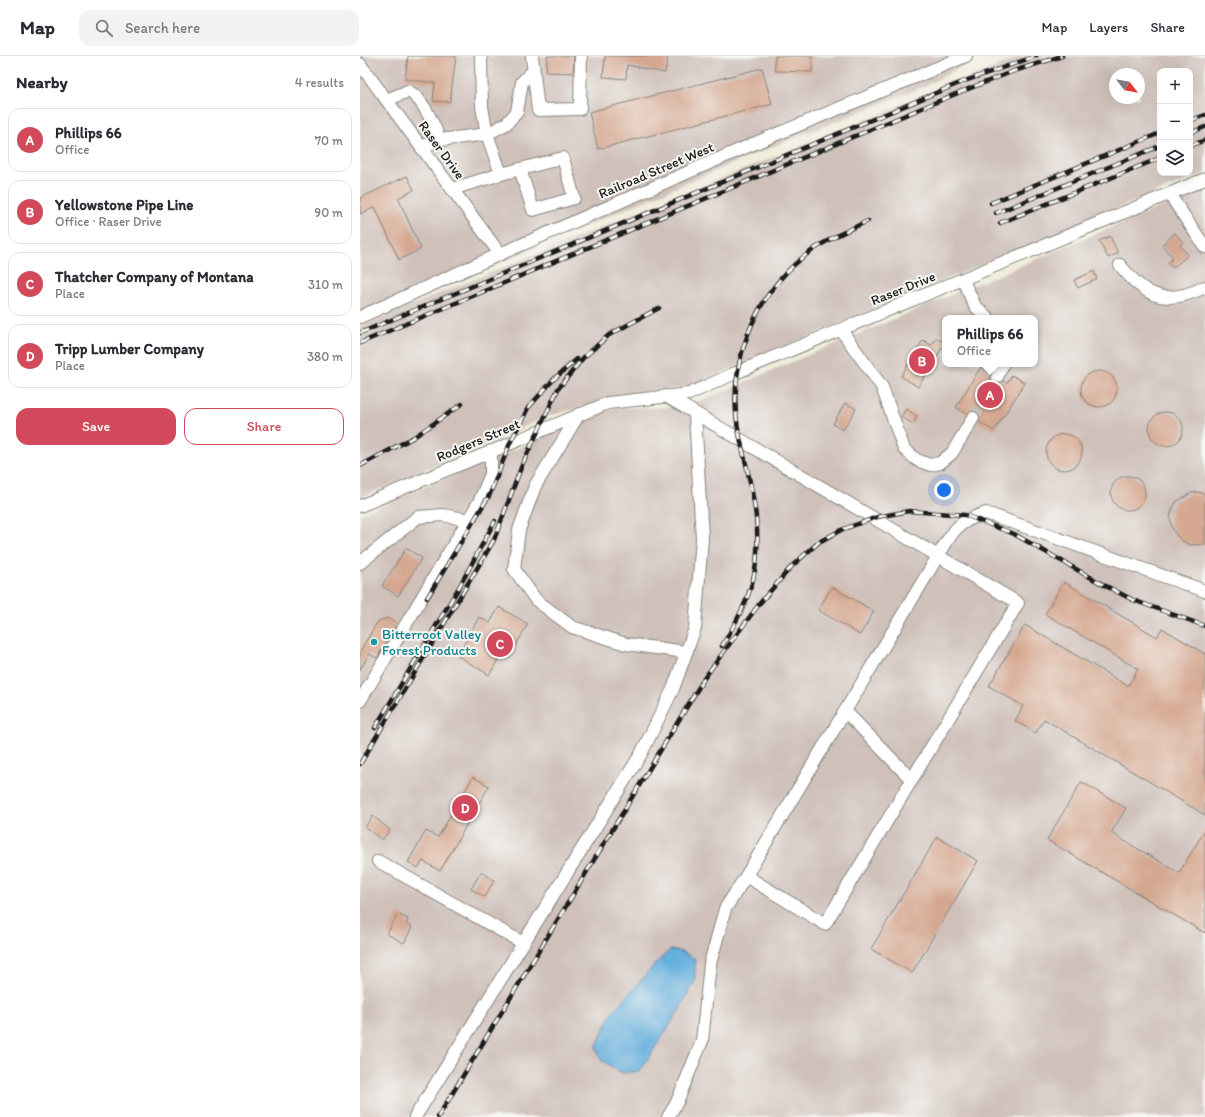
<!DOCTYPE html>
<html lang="en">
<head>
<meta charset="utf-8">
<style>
	body { margin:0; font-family:Itim,sans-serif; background:#f2f2f3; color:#2b2b33 }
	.controls { position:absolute; right:12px; top:12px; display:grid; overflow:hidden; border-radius:8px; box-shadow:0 4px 16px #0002 }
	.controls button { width:36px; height:36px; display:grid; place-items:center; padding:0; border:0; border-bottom:1px solid #e1e1e2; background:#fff; color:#2b2b33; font:20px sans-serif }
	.compass { position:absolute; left:749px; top:12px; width:36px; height:36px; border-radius:50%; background:#fff; box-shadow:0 4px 16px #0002; rotate:121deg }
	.you { position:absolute; left:584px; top:434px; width:14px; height:14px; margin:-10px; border:3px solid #fff; border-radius:50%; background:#1a73e8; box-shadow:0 0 0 6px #1a73e833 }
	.badge { display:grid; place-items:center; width:26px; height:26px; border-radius:50%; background:#d1495b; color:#fff; font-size:13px; font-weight:700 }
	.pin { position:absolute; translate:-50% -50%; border:2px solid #fff; box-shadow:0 1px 4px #0006 }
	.popup { position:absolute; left:582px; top:259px; width:96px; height:52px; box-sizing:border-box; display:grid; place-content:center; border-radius:8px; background:#fff; filter:drop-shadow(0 1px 3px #0005); font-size:13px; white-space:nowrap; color:#7c7c81 }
	.popup b { font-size:15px; color:#2b2b33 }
	.popup::after { content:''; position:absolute; left:50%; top:100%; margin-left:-8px; border:8px solid transparent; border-top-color:#fff }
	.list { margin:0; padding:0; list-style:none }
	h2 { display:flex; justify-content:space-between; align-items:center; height:52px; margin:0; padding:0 16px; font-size:17px }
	h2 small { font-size:13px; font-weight:400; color:#7c7c81 }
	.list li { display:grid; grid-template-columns:26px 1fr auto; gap:12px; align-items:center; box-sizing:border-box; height:64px; margin:0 8px 8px; padding:0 8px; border:1px solid #e1e1e2; border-radius:12px }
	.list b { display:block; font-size:15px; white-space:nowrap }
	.list p { margin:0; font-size:13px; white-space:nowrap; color:#7c7c81 }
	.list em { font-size:13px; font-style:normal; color:#7c7c81 }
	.actions { display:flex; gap:8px; padding:12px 16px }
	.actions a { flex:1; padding:9px 0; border:1px solid #d1495b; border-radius:12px; text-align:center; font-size:14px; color:#d1495b }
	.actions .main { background:#d1495b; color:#fff }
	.icon { flex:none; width:22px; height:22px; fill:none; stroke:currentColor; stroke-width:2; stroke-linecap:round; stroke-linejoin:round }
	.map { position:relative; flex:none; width:845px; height:1061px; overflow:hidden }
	header { display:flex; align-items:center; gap:24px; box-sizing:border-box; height:56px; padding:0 20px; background:#fff; border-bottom:1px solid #e1e1e2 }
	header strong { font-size:19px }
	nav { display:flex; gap:22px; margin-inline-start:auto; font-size:14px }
	.search { width:280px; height:36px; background:#f2f2f3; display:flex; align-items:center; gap:10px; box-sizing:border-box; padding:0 14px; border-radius:12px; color:#7c7c81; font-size:15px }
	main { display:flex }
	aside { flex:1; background:#fff }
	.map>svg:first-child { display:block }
</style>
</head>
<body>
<header>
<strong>Map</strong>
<div class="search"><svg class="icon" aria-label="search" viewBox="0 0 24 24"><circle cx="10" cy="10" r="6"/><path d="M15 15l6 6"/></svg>Search here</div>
<nav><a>Map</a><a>Layers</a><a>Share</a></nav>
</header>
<main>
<aside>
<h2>Nearby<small>4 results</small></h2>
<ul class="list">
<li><span class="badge">A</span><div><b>Phillips 66</b><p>Office</p></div><em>70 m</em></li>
<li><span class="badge">B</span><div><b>Yellowstone Pipe Line</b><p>Office · Raser Drive</p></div><em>90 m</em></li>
<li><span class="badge">C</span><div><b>Thatcher Company of Montana</b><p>Place</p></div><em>310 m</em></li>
<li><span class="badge">D</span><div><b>Tripp Lumber Company</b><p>Place</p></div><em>380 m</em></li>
</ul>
<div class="actions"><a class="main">Save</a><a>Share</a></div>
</aside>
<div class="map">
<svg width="845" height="1061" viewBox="0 0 845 1061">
	<rect width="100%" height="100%" fill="#f6f6f2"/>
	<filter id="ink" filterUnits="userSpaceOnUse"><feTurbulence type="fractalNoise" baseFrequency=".025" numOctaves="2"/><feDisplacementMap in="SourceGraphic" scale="8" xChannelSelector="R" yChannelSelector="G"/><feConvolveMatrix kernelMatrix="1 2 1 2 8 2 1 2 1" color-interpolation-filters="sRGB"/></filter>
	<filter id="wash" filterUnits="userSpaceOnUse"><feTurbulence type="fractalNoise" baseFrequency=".012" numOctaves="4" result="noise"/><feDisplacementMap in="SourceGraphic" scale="16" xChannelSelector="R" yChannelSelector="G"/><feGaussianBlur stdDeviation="0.9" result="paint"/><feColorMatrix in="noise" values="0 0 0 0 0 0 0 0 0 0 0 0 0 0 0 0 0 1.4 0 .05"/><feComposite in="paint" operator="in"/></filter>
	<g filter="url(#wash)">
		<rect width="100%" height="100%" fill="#f0eddc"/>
		<!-- industrial -->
		<g fill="#cfc0ba" fill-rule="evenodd">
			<polygon points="0,0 621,0 563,31 404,94 0,266"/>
			<path d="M 662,0 L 845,0 L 845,118 L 819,127 L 327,331 L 276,337 L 188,360 L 0,442 L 0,270 ZM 800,15 L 830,15 L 830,117 L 800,117 ZM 755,18 L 779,18 L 779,42 L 755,42 Z"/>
			<path d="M 845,132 L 845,1061 L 0,1061 L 0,458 L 256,351 L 295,352 L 330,349 ZM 585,262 L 675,262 L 675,308 L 585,308 Z"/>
		</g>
		<!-- water -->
		<polygon fill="#65afdd" stroke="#40667c" points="310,894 323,896 335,903 335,925 317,958 280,1015 262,1017 241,1004 236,991 252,957 296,907"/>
		<g id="blocks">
			<!-- building -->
			<g fill="#d5a790">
				<polygon points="48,0 96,0 90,46 73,45 75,27 45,23"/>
				<polygon points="187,0 214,0 213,17 186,16"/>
				<polygon points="245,0 308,0 305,17 267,9 266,23 243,21"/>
				<polygon points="415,0 452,0 452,16 415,15"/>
				<polygon points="402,12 412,48 238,93 229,56"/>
				<polygon points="47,120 54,134 38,142 61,193 39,204 15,151 0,158 0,142"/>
				<polygon points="815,177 823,186 820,189 828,199 813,212 808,207 813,202 802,189"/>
				<polygon points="750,180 758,197 748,202 739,185"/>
				<polygon points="734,215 737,223 718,232 714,224"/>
				<polygon points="576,282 585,287 558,331 541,320 563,284 571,289"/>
				<polygon points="621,311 631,317 630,322 634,328 638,328 643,325 647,327 652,319 665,327 634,375 619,366 620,362 617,356 613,355 607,358 596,351"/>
				<circle cx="739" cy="333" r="18"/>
				<polygon points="485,347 496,353 483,374 473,368"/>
				<polygon points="546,353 557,360 553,368 541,361"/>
				<circle cx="806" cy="373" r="17"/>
				<circle cx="704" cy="396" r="18"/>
				<circle cx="768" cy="437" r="17"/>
				<polygon points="839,436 845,438 845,488 830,489 822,485 816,479 812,471 810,462 812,454 816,446 831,437"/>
				<polygon points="46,492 62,502 38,540 22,530"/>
				<polygon points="704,526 797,581 802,572 845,598 845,759 684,663 676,677 655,665 663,650 629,630 665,569 768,630 778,613 685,558"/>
				<polygon points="472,531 514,555 500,579 458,554"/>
				<polygon points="139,551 168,568 149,601 142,597 129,619 98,600 119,561 130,567"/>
				<polygon points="28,562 37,567 17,602 9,598 0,614 0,595 18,565"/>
				<polygon points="113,721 129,730 80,815 63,805 58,812 48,806 66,775 78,781"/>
				<polygon points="721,726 766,752 751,777 819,817 845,774 845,877 687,784"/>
				<polygon points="13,760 30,774 22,784 5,771"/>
				<polygon points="577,781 618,805 552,917 511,893"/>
				<polygon points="121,816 134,824 125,841 111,833"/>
				<polygon points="38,858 48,863 46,868 52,871 44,887 27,878"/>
			</g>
		</g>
	</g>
	<g filter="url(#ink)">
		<use href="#blocks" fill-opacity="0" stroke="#86847c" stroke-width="1"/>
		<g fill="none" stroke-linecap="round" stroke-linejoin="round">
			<!-- minor-tunnel -->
			<polyline stroke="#c6c3b6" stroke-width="12" stroke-dasharray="12 6" stroke-linecap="butt" points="613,362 637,321"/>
			<defs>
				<g id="minor">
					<polyline points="172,0 178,54 220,53 221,0"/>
					<polyline points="0,8 140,198"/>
					<path d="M 27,44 L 48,35 C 64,43 73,68 80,84"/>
					<polyline points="61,91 80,84 127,78 122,51 121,0"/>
					<polyline points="141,118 203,102 214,142 173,154 160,113"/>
					<polyline points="92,133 141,118 127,78 146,68 157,56 162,26 173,15"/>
					<polyline points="810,139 845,191"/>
					<path d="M 760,209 C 786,242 806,250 845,231"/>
					<polyline points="603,224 615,250 628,262"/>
					<polyline points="0,261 140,198 393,88 606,0"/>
					<polyline points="481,274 522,331 544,393 557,404 570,409 580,407 592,397 613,362"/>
					<polyline points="637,321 643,308"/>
					<path d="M 306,340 C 424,409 541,478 658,547 L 465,868 L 386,820 L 578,500 C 593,475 596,466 626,457 L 845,535"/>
					<polyline points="219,358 175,430 159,474 154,513 176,544 212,571 266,588 326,596"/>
					<polyline points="0,450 248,347 329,338 373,318 845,123"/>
					<polyline points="0,507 58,461 83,459 108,464"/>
					<polyline points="0,645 119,446 131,418 131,395"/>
					<polyline points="485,655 552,724"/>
					<polyline points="18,805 163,887"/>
					<polyline points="55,1061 281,698 313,633 335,572 342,482 335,358"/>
					<polyline points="308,1061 317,1046 342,985 350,908 365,853 386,820"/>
				</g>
			</defs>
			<!-- minor casing -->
			<use href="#minor" stroke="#86847c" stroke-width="14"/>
			<!-- minor -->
			<use href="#minor" stroke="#fff" stroke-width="12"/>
			<defs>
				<g id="rail">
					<polyline points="830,65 845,59"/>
					<polyline points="830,77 845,71"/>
					<polyline points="830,90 845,84"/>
					<polyline points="631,147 800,77"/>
					<polyline points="636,157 800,90"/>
					<polyline points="640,167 800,102"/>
					<polyline points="0,277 602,26 676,0"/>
					<polyline points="0,287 598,37 654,15 702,0"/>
					<polyline points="0,410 54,381 102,348"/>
					<polyline points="67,542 130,438 150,387 168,352 194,323 217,303"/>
					<path d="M 362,590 C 375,568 389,544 394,519 C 404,472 390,427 380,382 C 364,314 393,237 450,196 C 468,183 488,174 508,165"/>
					<polyline points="15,672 98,533 135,465"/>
					<polyline points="0,708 134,484 162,409 198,333 223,302 249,279 299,252"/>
					<polyline points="78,1061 345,621 400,547 432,510 459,486 481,474 517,461 549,455 605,459 654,478 744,529 773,544 845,570"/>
				</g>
			</defs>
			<!-- rail casing -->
			<use href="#rail" stroke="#1c1c1c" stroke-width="4.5"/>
			<!-- rail -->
			<use href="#rail" stroke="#f6f6f2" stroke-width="3" stroke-dasharray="9" stroke-linecap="butt"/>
		</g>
	</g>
	<!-- markers -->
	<circle fill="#0f9aa8" stroke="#f6f6f2" stroke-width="1.5" cx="14" cy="586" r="4"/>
	<g text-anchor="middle" stroke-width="4" stroke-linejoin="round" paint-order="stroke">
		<!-- street labels -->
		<g font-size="14" fill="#1c1c1c" stroke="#f6f6f2">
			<text transform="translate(82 94) rotate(54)" y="5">Raser Drive</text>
			<text transform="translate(296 114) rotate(-23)" y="5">Railroad Street West</text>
			<text transform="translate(543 232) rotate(-22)" y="5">Raser Drive</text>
			<text transform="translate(118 384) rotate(-23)" y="5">Rodgers Street</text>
		</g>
		<!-- culture labels -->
		<g font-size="14" fill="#0d838f" stroke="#f6f6f2" text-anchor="start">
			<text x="22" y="583">Bitterroot Valley<tspan x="22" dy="16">Forest Products</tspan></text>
		</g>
	</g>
</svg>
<div class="controls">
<button>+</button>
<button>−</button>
<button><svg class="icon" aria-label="layers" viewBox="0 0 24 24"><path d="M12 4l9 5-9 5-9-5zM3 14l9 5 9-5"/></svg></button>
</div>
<svg class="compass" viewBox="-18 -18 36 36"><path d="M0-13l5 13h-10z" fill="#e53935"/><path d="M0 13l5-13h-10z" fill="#7c7c81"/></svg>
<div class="you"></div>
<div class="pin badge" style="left:630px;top:339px">A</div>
<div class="popup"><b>Phillips 66</b>Office</div>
<div class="pin badge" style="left:562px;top:305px">B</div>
<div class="pin badge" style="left:140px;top:588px">C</div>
<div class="pin badge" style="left:105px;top:752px">D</div>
</div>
</main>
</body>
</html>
